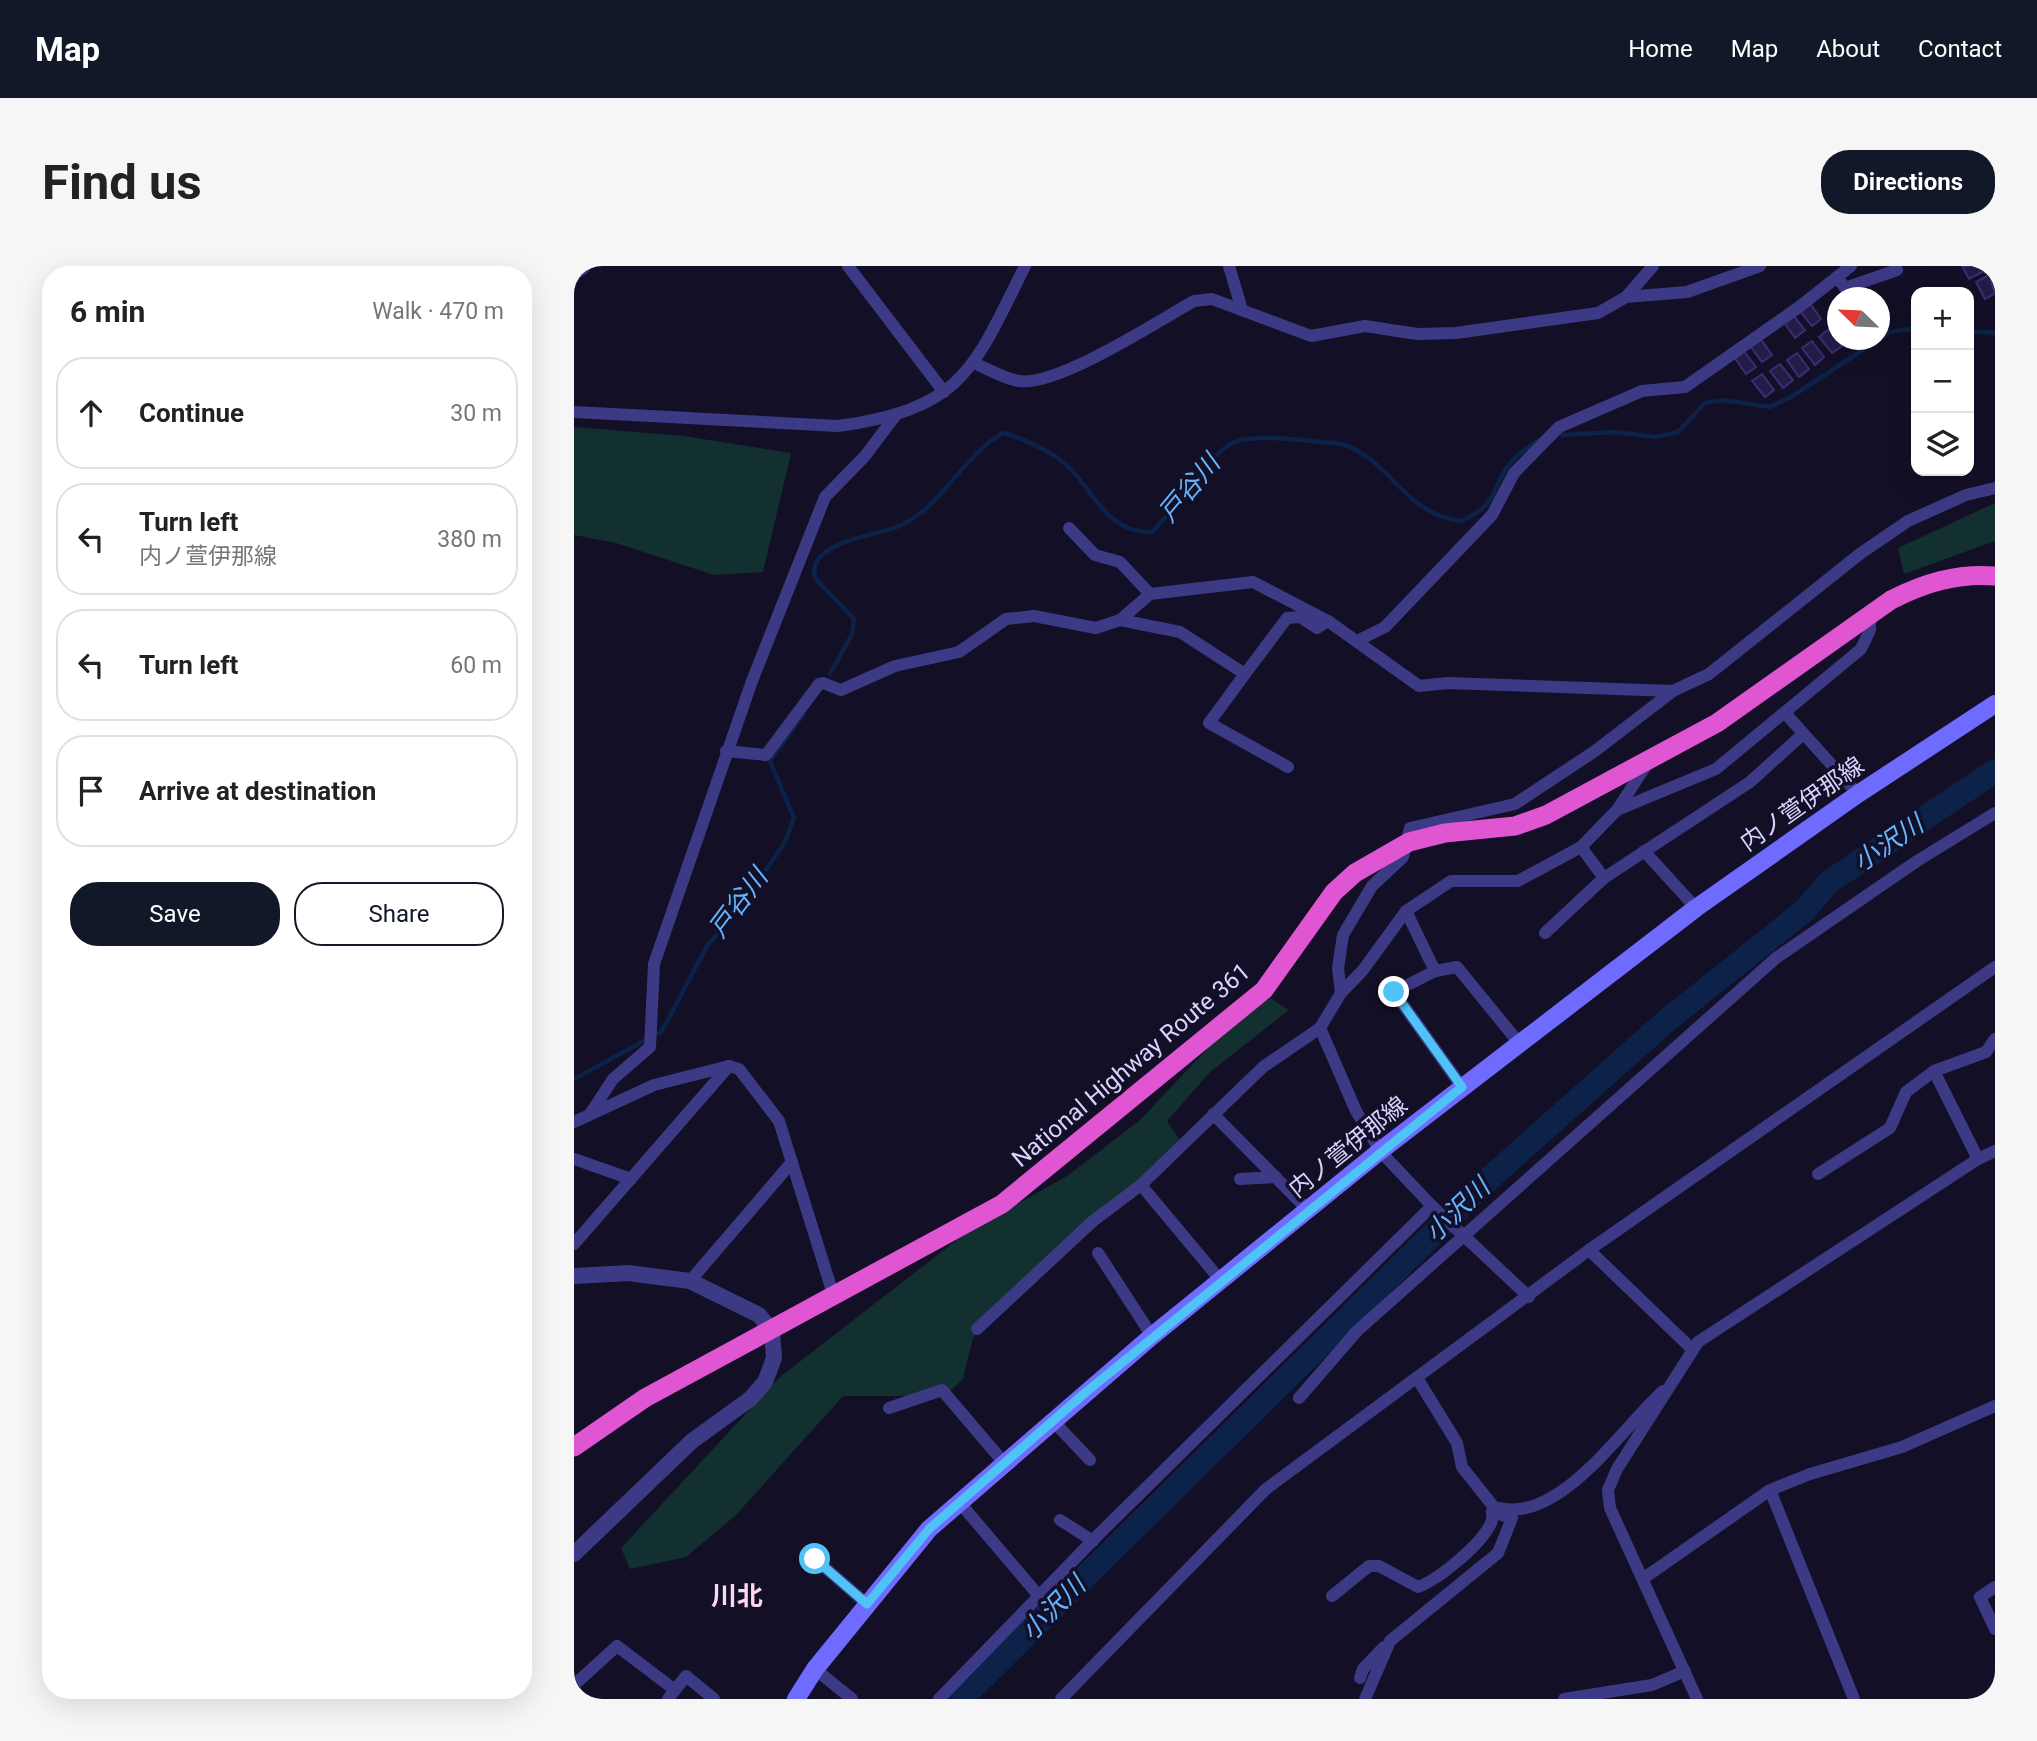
<!DOCTYPE html>
<html lang="en">
<head>
<meta charset="utf-8">
<style>
	body { margin:0; font-family:Roboto,"Noto Sans JP",sans-serif; background:#f6f6f6; color:#222 }
	.controls { position:absolute; right:21px; top:21px; display:grid; overflow:hidden; border-radius:14px; box-shadow:0 7px 28px #0002 }
	.controls button { width:63px; height:63px; display:grid; place-items:center; padding:0; border:0; border-bottom:2px solid #e0e0e0; background:#fff; color:#222; font:35px sans-serif }
	.compass { position:absolute; left:1253px; top:21px; width:63px; height:63px; border-radius:50%; background:#fff; box-shadow:0 7px 28px #0002; rotate:293deg }
	.stop { position:absolute; width:21px; height:21px; margin:-16px; border:5px solid #4fc3f7; border-radius:50%; background:#fff }
	.stop.end { background:#4fc3f7; border-color:#fff; box-shadow:0 2px 7px #0008 }
	.list { margin:0; padding:0; list-style:none }
	h2 { display:flex; justify-content:space-between; align-items:center; height:91px; margin:0; padding:0 28px; font-size:30px }
	h2 small { font-size:23px; font-weight:400; color:#767676 }
	.list li { display:grid; grid-template-columns:46px 1fr auto; gap:21px; align-items:center; box-sizing:border-box; height:112px; margin:0 14px 14px; padding:0 14px; border:2px solid #e0e0e0; border-radius:28px }
	.list b { display:block; font-size:26px; white-space:nowrap }
	.list p { margin:0; font-size:23px; white-space:nowrap; color:#767676 }
	.list em { font-size:23px; font-style:normal; color:#767676 }
	.actions { display:flex; gap:14px; padding:21px 28px }
	.actions a { flex:1; padding:16px 0; border:2px solid #111827; border-radius:28px; text-align:center; font-size:24px; color:#111827 }
	.actions .main { background:#111827; color:#fff }
	.icon { flex:none; width:38px; height:38px; fill:none; stroke:currentColor; stroke-width:2; stroke-linecap:round; stroke-linejoin:round }
	.map { position:relative; flex:none; width:1421px; height:1433px; overflow:hidden; border-radius:28px }
	header { display:flex; align-items:center; gap:42px; box-sizing:border-box; height:98px; padding:0 35px; background:#111827; color:#fff }
	header strong { font-size:33px }
	nav { display:flex; gap:38px; margin-inline-start:auto; font-size:24px }
	.intro { display:flex; align-items:center; justify-content:space-between; box-sizing:border-box; height:168px; padding:0 42px }
	h1 { margin:0; font-size:49px }
	.button { padding:18px 32px; border-radius:28px; background:#111827; color:#fff; font-size:24px; font-weight:700 }
	main { display:flex; gap:42px; padding:0 42px }
	aside { flex:1; background:#fff; border-radius:28px; box-shadow:0 7px 28px #0002 }
	.map>svg:first-child { display:block }
</style>
</head>
<body>
<header>
<strong>Map</strong>
<nav><a>Home</a><a>Map</a><a>About</a><a>Contact</a></nav>
</header>
<div class="intro"><h1>Find us</h1><a class="button">Directions</a></div>
<main>
<aside>
<h2>6 min<small>Walk · 470 m</small></h2>
<ul class="list">
<li><svg class="icon" aria-label="ahead" viewBox="0 0 24 24"><path d="M12 20V5M6 11l6-6 6 6"/></svg><div><b>Continue</b></div><em>30 m</em></li>
<li><svg class="icon" aria-label="left" viewBox="0 0 24 24"><path d="M17 20v-9H6M10 6l-5 5 5 5"/></svg><div><b>Turn left</b><p>内ノ萱伊那線</p></div><em>380 m</em></li>
<li><svg class="icon" aria-label="left" viewBox="0 0 24 24"><path d="M17 20v-9H6M10 6l-5 5 5 5"/></svg><div><b>Turn left</b></div><em>60 m</em></li>
<li><svg class="icon" aria-label="arrive" viewBox="0 0 24 24"><path d="M6 21V4h12l-3 4 3 4H6"/></svg><div><b>Arrive at destination</b></div></li>
</ul>
<div class="actions"><a class="main">Save</a><a>Share</a></div>
</aside>
<div class="map">
<svg width="1421" height="1433" viewBox="0 0 1421 1433">
	<rect width="100%" height="100%" fill="#130f26"/>
	<!-- green -->
	<g fill="#12302f">
		<polygon points="0,161 110,170 217,187 189,306 140,309 42,277 0,269"/>
		<polygon points="1421,237 1421,275 1330,308 1324,282"/>
		<polygon points="696,732 715,744 636,806 593,855 605,873 594,895 499,965 399,1072 389,1113 371,1130 269,1130 162,1249 112,1291 56,1303 47,1282 206,1111 393,966 493,910 565,855 655,760"/>
	</g>
	<g fill="none" stroke-linecap="round" stroke-linejoin="round">
		<!-- stream -->
		<g stroke="#0c2248" stroke-width="4.5">
			<polyline points="1395,65 1421,67"/>
			<polyline points="1306,73 1316,66 1342,62"/>
			<polyline points="988,169 1042,166 1081,171 1104,166 1131,137 1149,134 1196,141 1217,131 1304,74"/>
			<path d="M 256,408 L 278,368 L 280,353 L 241,312 C 232,275 303,270 325,260 C 368,242 388,190 429,167 C 448,172 472,183 488,195 C 519,220 530,268 578,266 C 600,245 636,185 661,176 C 685,167 736,176 763,177 C 818,190 825,247 887,255 C 924,238 914,231 932,203 C 940,190 953,182 965,174"/>
			<polyline points="0,813 88,765 133,680 165,643 211,576 220,552 196,495 229,449"/>
		</g>
		<!-- river -->
		<polyline stroke="#0c2248" stroke-width="24" points="387,1433 916,912 1091,756 1230,645 1255,616 1421,505"/>
	</g>
	<!-- building -->
	<g fill="#241b47" stroke="#3b2d73" stroke-width="2">
		<polygon points="1388,0 1410,0 1412,4 1395,13"/>
		<polygon points="1415,9 1421,27 1411,33 1402,16"/>
		<polygon points="1235,36 1247,53 1238,60 1225,44"/>
		<polygon points="1218,48 1231,64 1221,72 1209,55"/>
		<polygon points="1255,63 1268,80 1258,87 1245,71"/>
		<polygon points="1186,72 1198,89 1188,96 1176,80"/>
		<polygon points="1238,75 1250,91 1241,99 1228,82"/>
		<polygon points="1169,84 1182,101 1172,108 1160,91"/>
		<polygon points="1223,87 1235,103 1225,111 1213,94"/>
		<polygon points="1206,98 1219,114 1209,122 1196,105"/>
		<polygon points="1188,108 1200,124 1191,131 1178,115"/>
	</g>
	<g fill="none" stroke-linecap="round" stroke-linejoin="round">
		<!-- minor -->
		<g stroke="#3d3a85" stroke-width="12">
			<polyline points="274,0 370,126"/>
			<polyline points="655,0 668,44"/>
			<polyline points="1263,11 1271,22 1323,4"/>
			<polyline points="1052,31 1079,0"/>
			<path d="M 400,97 C 414,103 431,113 445,115 C 483,121 584,55 620,35 L 638,33 L 737,70 L 791,60 L 843,68 L 882,67 L 1024,47 L 1052,31 L 1113,26 L 1186,0"/>
			<path d="M 0,146 L 264,160 C 390,142 399,104 451,0"/>
			<polyline points="495,262 521,289 546,296 576,328"/>
			<polyline points="546,354 606,366 671,408 713,352 726,351 743,362 754,355"/>
			<polyline points="785,374 811,361 918,249 940,207 985,161 1068,125 1111,121 1225,41 1277,0"/>
			<polyline points="671,408 635,457 714,501"/>
			<polyline points="1211,447 1284,528"/>
			<polyline points="152,485 192,489 245,418 249,417 267,424 321,400 385,386 432,353 460,350 522,362 546,354 576,328 679,316 754,355 845,420 874,417 1099,425"/>
			<polyline points="1043,544 1142,503 1287,383 1296,364 1296,348"/>
			<polyline points="1007,581 1030,612"/>
			<polyline points="1070,585 1122,642"/>
			<polyline points="832,645 861,705 820,726 888,821"/>
			<polyline points="971,667 1030,612 1176,516 1228,469"/>
			<polyline points="861,705 883,701 945,777"/>
			<polyline points="767,727 789,704 832,645 877,615 944,615 1007,581 1043,544 1075,495"/>
			<polyline points="1360,805 1404,893"/>
			<polyline points="16,848 39,813 76,781 80,698 178,415 251,231 291,190 322,149"/>
			<polyline points="639,848 734,944"/>
			<polyline points="0,856 80,819 155,800 165,803 205,855 260,1031"/>
			<polyline points="0,893 57,913"/>
			<polyline points="1244,908 1316,862 1332,826 1360,805 1412,786 1421,773"/>
			<polyline points="666,913 702,911"/>
			<polyline points="567,919 648,1016"/>
			<polyline points="0,978 155,800"/>
			<polyline points="1015,984 1119,1084"/>
			<polyline points="524,987 578,1070"/>
			<polyline points="116,1015 218,896"/>
			<polyline points="955,1031 858,940 806,885 782,845 746,762 767,727 764,702 769,669 798,620 829,591 836,562 941,538 1021,485 1099,425 1135,408 1287,287 1334,255 1392,229 1421,222"/>
			<polyline points="403,1063 519,955 567,919 689,801 746,762"/>
			<polyline points="725,1132 783,1065 1202,692 1343,595 1421,547"/>
			<polyline points="315,1142 368,1124 431,1198"/>
			<polyline points="479,1155 516,1194"/>
			<polyline points="1196,1224 1280,1433"/>
			<polyline points="386,1237 465,1330"/>
			<path d="M 926,1242 C 986,1257 1049,1161 1089,1125"/>
			<polyline points="486,1254 519,1275"/>
			<polyline points="241,1293 293,1338"/>
			<polyline points="1070,1312 1196,1224 1236,1208 1328,1181 1421,1140"/>
			<polyline points="1421,1321 1406,1331 1421,1363"/>
			<path d="M 758,1330 L 795,1300 L 805,1300 L 844,1321 C 865,1313 907,1279 917,1257 C 919,1253 918,1245 919,1240 L 888,1201 L 883,1177 L 843,1112"/>
			<polyline points="241,1403 278,1433"/>
			<polyline points="786,1412 789,1403 810,1381"/>
			<polyline points="0,1419 43,1380 101,1424"/>
			<polyline points="94,1433 112,1410 140,1433"/>
			<polyline points="365,1433 524,1269 858,940"/>
			<polyline points="487,1433 692,1223 1015,984 1421,701"/>
			<polyline points="791,1433 816,1375 924,1287 938,1252 918,1246"/>
			<polyline points="990,1433 1078,1419 1111,1405"/>
			<polyline points="1123,1433 1036,1242 1034,1224 1043,1203 1124,1076 1404,893 1421,885"/>
			<polyline points="1420,1433 1421,1432"/>
		</g>
		<!-- tertiary -->
		<g stroke="#3d3a85" stroke-width="16">
			<polyline points="0,6 9,0"/>
			<polyline points="0,1010 54,1007 116,1015 185,1049 198,1065 200,1092 191,1116 176,1133 118,1175 0,1288"/>
		</g>
		<!-- secondary -->
		<polyline stroke="#6f6bff" stroke-width="18" points="222,1433 241,1403 355,1263 578,1070 806,885 1122,642 1284,528 1421,438"/>
		<!-- trunk -->
		<path stroke="#e055d1" stroke-width="19" d="M 0,1181 L 71,1132 L 428,938 L 690,724 L 760,626 L 781,607 L 835,576 L 871,567 L 941,560 L 972,549 L 1143,457 L 1317,334 C 1350,317 1383,307 1421,310"/>
	</g>
	<g fill="none" stroke-linecap="round" stroke-linejoin="round">
		<!-- route -->
		<polyline stroke="#4fc3f7" stroke-width="9" points="241,1293 293,1338 355,1263 512,1126 888,821 820,726"/>
	</g>
	<g text-anchor="middle" stroke-width="7" stroke-linejoin="round" paint-order="stroke">
		<!-- street labels -->
		<g font-size="24" fill="#d9d4ff" stroke="#130f26">
			<text transform="translate(1228 538) rotate(-35)" y="8">内ノ萱伊那線</text>
			<text transform="translate(557 799) rotate(-40)" y="8">National Highway Route 361</text>
			<text transform="translate(774 881) rotate(-39)" y="8">内ノ萱伊那線</text>
		</g>
		<!-- water labels -->
		<g font-size="26" font-style="italic" fill="#62b6ff" stroke="#130f26">
			<text transform="translate(615 222) rotate(-50)" y="9">戸谷川</text>
			<text transform="translate(1314 577) rotate(-34)" y="9">小沢川</text>
			<text transform="translate(164 637) rotate(-53)" y="9">戸谷川</text>
			<text transform="translate(883 944) rotate(-44)" y="9">小沢川</text>
			<text transform="translate(479 1342) rotate(-45)" y="9">小沢川</text>
		</g>
		<!-- neighbourhood labels -->
		<g font-size="26" font-weight="bold" fill="#ffd6f0" stroke="#130f26">
			<text x="163" y="1339">川北</text>
		</g>
	</g>
</svg>
<div class="controls">
<button>+</button>
<button>−</button>
<button><svg class="icon" aria-label="layers" viewBox="0 0 24 24"><path d="M12 4l9 5-9 5-9-5zM3 14l9 5 9-5"/></svg></button>
</div>
<svg class="compass" viewBox="-18 -18 36 36"><path d="M0-13l5 13h-10z" fill="#e53935"/><path d="M0 13l5-13h-10z" fill="#767676"/></svg>
<div class="stop" style="left:241px;top:1293px"></div>
<div class="stop end" style="left:820px;top:726px"></div>
</div>
</main>
</body>
</html>
